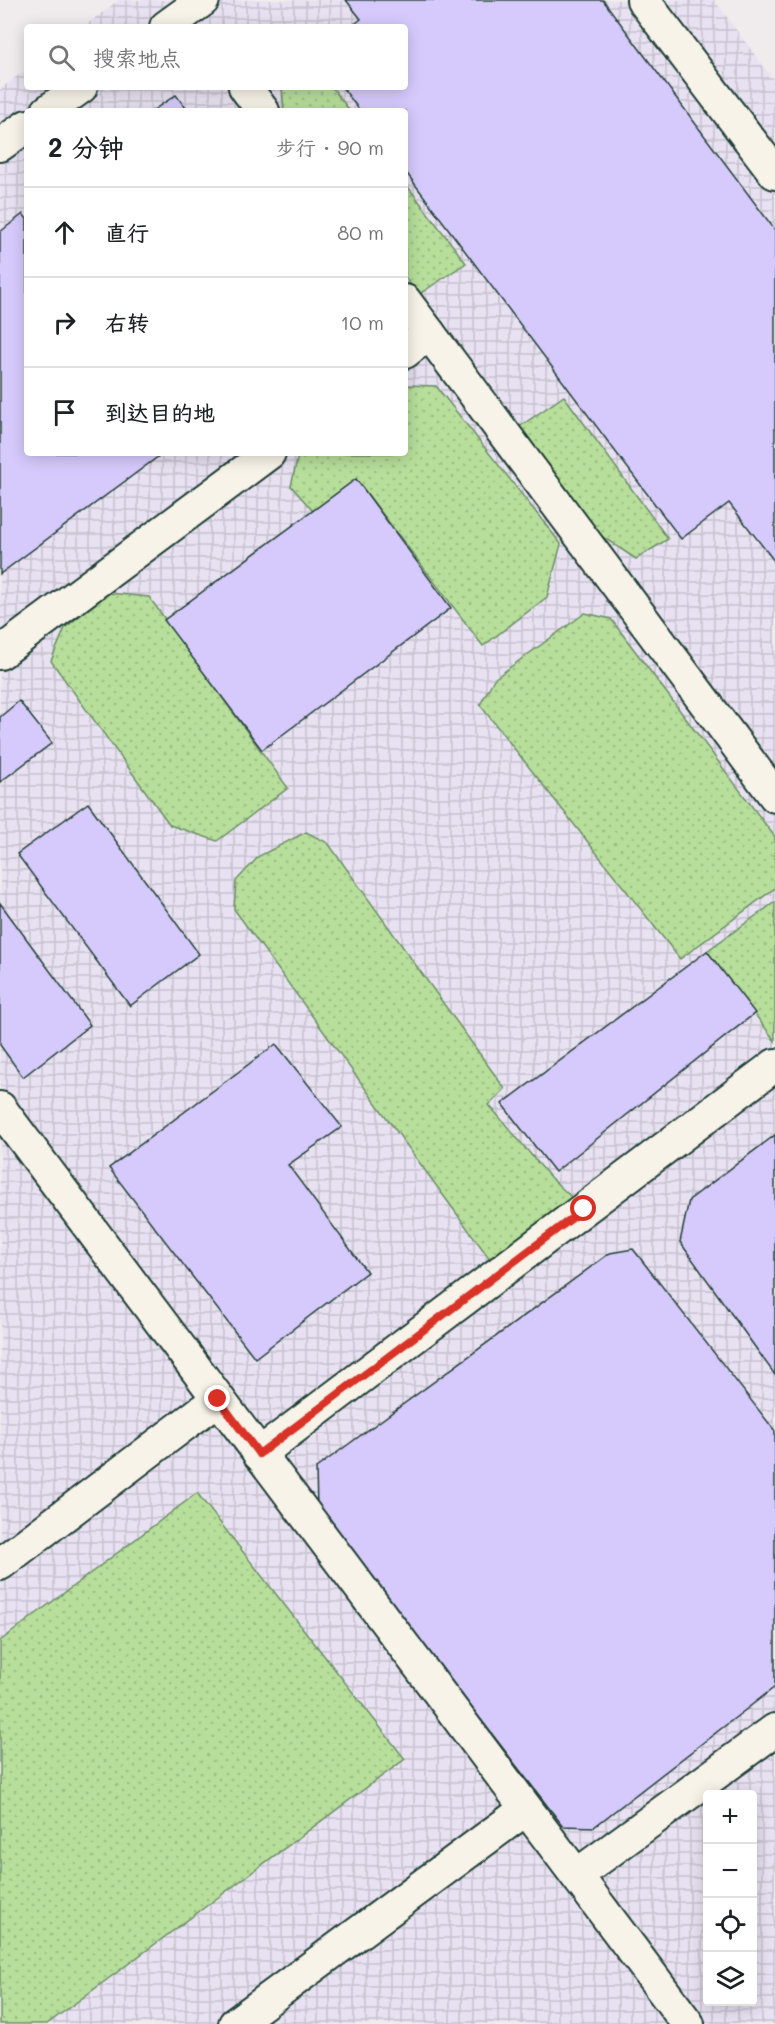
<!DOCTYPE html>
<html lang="zh">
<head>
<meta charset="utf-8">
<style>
	body { margin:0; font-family:Mali,"LXGW WenKai TC",sans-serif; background:#f2f2f2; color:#202124 }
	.controls { position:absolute; right:18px; bottom:18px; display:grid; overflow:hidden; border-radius:6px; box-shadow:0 3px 15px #0003 }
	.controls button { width:54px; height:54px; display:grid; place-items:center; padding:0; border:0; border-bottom:2px solid #e0e0e0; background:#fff; color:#202124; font:30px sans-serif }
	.stop { position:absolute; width:18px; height:18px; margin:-14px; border:4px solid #d93025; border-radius:50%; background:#fff }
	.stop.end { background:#d93025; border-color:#fff; box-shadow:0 2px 6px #0008 }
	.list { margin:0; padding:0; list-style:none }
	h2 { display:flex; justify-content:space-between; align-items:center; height:78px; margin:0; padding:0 24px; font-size:26px }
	h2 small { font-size:20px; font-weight:400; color:#757577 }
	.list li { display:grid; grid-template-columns:39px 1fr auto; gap:18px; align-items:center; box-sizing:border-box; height:90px; padding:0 24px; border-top:2px solid #e0e0e0 }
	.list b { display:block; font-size:22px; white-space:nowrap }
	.list em { font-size:20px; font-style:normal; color:#757577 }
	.icon { flex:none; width:33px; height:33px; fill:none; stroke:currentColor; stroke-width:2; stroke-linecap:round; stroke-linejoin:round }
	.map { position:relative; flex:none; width:775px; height:2024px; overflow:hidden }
	.search { position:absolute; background:#fff; box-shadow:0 3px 15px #0003; left:24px; top:24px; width:384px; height:66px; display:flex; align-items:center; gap:15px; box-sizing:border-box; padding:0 21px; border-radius:6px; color:#757577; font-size:22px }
	.panel { position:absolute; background:#fff; box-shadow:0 3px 15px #0003; left:24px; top:108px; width:384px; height:348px; border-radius:6px }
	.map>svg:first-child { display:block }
</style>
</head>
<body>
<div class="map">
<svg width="775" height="2024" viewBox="0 0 775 2024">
	<defs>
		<pattern id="industrial-grid" width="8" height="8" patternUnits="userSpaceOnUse" patternTransform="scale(1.5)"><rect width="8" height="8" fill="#e8e1f1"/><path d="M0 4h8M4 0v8" fill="none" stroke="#c7c2cf"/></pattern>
		<pattern id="grass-dots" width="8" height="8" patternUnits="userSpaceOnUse" patternTransform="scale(1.5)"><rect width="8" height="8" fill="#b7de9a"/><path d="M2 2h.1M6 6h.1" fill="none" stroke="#9dbf85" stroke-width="1.8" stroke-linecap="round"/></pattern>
	</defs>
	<rect width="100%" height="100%" fill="#f0ebec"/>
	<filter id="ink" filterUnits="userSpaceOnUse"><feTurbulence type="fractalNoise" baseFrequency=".0167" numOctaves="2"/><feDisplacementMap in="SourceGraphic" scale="12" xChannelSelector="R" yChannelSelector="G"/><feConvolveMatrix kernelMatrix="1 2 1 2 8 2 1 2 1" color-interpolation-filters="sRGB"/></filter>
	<g filter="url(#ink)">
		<!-- industrial -->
		<path fill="url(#industrial-grid)" fill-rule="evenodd" d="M 119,0 L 714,0 L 775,82 L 775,2024 L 0,2024 L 0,89 L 27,69 L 27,87 L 405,87 L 405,27 L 83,27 ZM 27,111 L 405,111 L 405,453 L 27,453 ZM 708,1794 L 752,1794 L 752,2002 L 708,2002 Z"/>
		<!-- grass -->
		<g fill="url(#grass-dots)" stroke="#6b8e67" stroke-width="1.5">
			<polygon points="282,87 332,87 350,111 284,111"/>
			<polygon points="405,183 466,263 418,295 405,277"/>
			<polygon points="405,385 436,386 561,544 547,597 483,646 356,479 313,511 291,486 298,456 302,453 405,453"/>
			<polygon points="564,396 668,539 636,559 574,518 509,434"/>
			<polygon points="108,593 149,597 288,788 217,841 170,825 51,661 65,628"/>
			<polygon points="585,613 611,619 775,837 775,888 680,959 480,705 494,679"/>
			<polygon points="306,832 328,843 505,1089 489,1105 550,1177 584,1209 492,1262 234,909 236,881 259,856"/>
			<polygon points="775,902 775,1041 707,951"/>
			<polygon points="197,1493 405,1759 47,2024 0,2024 0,1641"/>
		</g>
		<!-- building -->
		<g fill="#d6cafc" stroke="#1f3d34" stroke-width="1.5">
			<polygon points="346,0 603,0 775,230 775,562 729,503 681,539 405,171 405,111 360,111 342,87 405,87 405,27 351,27 361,19"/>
			<polygon points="176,95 188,111 152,111"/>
			<polygon points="23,214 27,219 27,453 163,453 0,574 0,232"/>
			<polygon points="356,479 451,608 262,750 164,620"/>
			<polygon points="19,701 52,743 0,782 0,717"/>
			<polygon points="88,803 199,954 130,1006 17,854"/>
			<polygon points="0,903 90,1025 23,1077 0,1045"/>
			<polygon points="707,951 755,1013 555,1172 502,1104"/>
			<polygon points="276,1044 342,1127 288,1165 367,1272 255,1358 109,1168"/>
			<polygon points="775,1135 775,1375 680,1242 689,1200"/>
			<polygon points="633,1249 775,1431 775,1687 594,1827 563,1826 317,1508 316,1468 610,1253"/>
		</g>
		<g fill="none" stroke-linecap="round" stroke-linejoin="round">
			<defs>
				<g id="street">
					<polyline points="643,0 775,173"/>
					<polyline points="166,27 203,0"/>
					<polyline points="245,87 263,111"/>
					<polyline points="48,111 81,87"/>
					<polyline points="0,145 27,126"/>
					<polyline points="405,301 775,796"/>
					<polyline points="405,352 429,333"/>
					<polyline points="0,653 269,453"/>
					<polyline points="0,1108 688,2024"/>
					<polyline points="259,1454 775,1065"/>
					<polyline points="0,1564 218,1399"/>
					<polyline points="577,1875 775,1730"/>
					<polyline points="235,2024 526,1809"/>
				</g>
			</defs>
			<!-- street casing -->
			<use href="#street" stroke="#1f3d34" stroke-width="36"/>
			<!-- street -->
			<use href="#street" stroke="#f7f3e8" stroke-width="32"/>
		</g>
	</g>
	<g fill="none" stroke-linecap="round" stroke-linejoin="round" filter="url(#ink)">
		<!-- route -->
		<polyline stroke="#d93025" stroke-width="8" points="218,1399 259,1454 584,1209"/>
	</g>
</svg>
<div class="controls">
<button>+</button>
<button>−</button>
<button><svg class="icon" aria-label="locate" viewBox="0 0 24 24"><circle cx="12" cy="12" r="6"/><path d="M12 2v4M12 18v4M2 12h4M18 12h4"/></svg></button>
<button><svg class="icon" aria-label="layers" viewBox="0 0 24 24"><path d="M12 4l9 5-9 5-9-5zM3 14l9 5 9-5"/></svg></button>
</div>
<div class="stop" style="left:584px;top:1209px"></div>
<div class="stop end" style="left:218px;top:1399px"></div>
<div class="search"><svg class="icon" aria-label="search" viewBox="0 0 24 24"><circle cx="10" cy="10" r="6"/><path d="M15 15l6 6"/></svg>搜索地点</div>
<section class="panel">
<h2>2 分钟<small>步行 · 90 m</small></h2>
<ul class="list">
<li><svg class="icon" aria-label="ahead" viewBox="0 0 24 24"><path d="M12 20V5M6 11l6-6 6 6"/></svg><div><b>直行</b></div><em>80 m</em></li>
<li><svg class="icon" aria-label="right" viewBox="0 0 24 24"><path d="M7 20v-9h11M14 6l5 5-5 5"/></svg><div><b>右转</b></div><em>10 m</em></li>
<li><svg class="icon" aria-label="arrive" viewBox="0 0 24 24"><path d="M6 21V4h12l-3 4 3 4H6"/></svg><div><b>到达目的地</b></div></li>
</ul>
</section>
</div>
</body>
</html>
